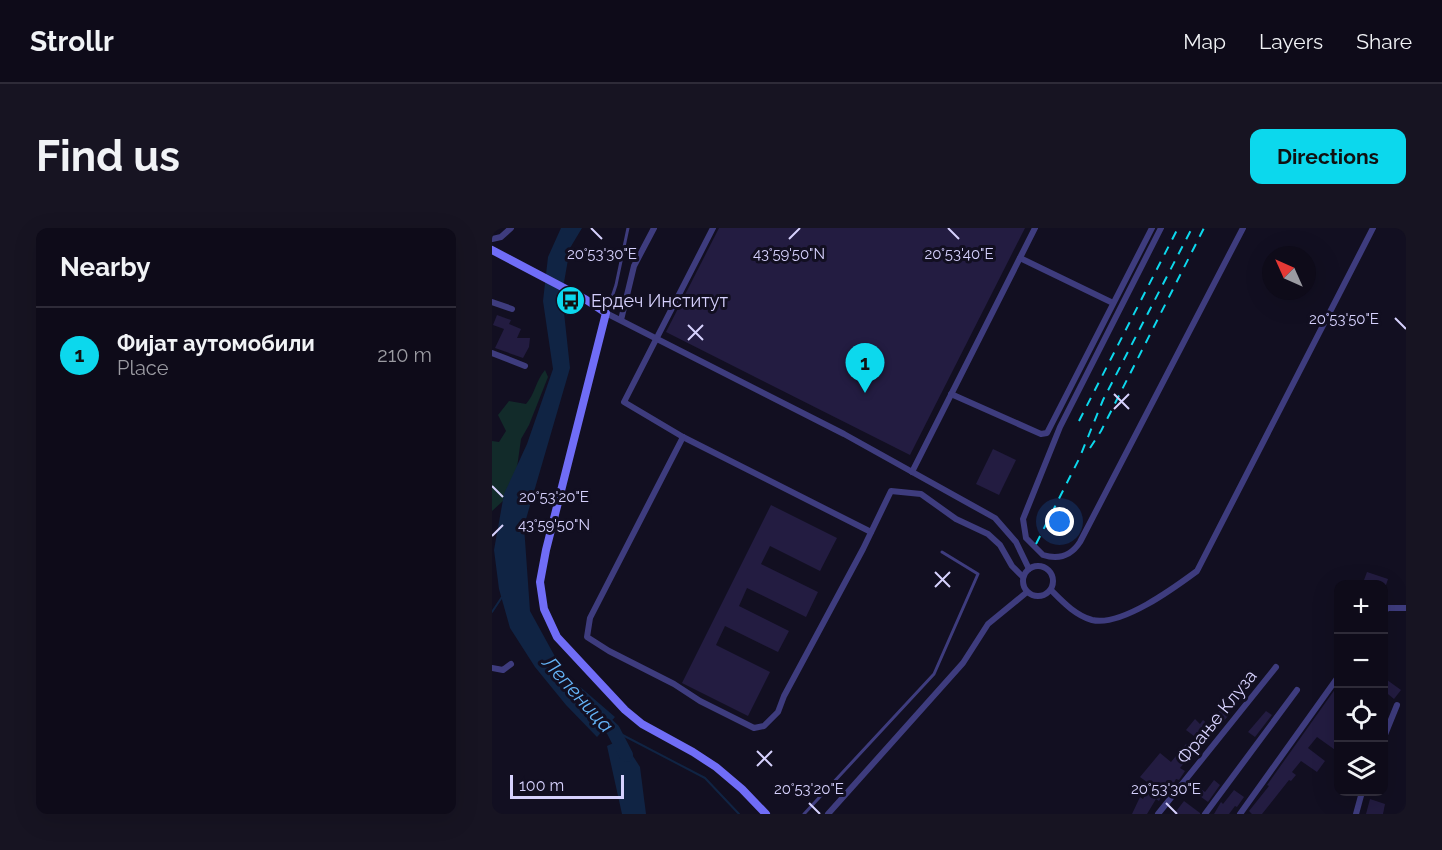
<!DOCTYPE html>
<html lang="en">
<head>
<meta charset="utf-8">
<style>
	body { margin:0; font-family:Raleway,sans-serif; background:#171422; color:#f1f3f6 }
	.controls { position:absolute; right:18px; bottom:18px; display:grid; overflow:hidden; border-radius:12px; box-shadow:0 6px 24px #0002 }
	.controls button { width:54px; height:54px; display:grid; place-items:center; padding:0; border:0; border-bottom:2px solid #2e2b38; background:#0e0b19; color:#f1f3f6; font:30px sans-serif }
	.compass { position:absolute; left:770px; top:18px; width:54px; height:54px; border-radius:50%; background:#0e0b19; box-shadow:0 6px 24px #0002; rotate:315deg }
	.scale { position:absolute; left:18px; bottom:15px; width:114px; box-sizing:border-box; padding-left:6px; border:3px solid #d6d1fd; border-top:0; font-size:16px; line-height:21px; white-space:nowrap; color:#d6d1fd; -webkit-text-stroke:4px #120f21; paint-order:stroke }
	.you { position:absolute; left:568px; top:294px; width:21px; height:21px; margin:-15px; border:4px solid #fff; border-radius:50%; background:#1a73e8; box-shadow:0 0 0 9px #1a73e833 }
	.badge { display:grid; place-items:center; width:39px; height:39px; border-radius:50%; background:#0cd8ed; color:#111; font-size:20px; font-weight:700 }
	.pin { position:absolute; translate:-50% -50px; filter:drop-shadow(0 2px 3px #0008) }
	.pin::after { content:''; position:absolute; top:32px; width:21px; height:18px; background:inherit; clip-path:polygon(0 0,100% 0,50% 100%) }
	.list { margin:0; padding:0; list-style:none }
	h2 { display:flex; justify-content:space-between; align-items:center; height:78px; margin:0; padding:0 24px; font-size:26px }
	h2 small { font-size:20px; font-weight:400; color:#9b9ba2 }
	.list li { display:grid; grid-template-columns:39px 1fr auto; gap:18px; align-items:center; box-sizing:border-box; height:96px; padding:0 24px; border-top:2px solid #2e2b38 }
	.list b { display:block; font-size:22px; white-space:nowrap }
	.list p { margin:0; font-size:20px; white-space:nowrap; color:#9b9ba2 }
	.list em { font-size:20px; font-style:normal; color:#9b9ba2 }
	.icon { flex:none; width:33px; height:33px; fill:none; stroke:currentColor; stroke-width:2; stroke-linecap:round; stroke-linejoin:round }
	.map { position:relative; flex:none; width:914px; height:586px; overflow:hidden; border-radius:12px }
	header { display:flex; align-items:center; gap:36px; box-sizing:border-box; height:84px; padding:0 30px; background:#0e0b19; border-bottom:2px solid #2e2b38 }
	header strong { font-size:28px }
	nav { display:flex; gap:33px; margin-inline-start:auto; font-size:21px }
	.intro { display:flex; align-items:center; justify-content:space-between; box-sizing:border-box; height:144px; padding:0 36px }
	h1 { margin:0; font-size:42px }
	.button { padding:15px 27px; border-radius:12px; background:#0cd8ed; color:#111; font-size:21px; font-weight:700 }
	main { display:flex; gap:36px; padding:0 36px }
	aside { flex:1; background:#0e0b19; border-radius:12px; box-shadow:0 6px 24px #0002 }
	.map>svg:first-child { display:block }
</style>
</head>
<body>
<header>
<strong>Strollr</strong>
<nav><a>Map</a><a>Layers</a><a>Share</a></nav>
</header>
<div class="intro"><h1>Find us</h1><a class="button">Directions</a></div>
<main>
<aside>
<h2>Nearby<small></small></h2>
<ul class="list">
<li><span class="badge">1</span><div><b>Фијат аутомобили</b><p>Place</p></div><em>210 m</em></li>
</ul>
</aside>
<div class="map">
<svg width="914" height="586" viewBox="0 0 914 586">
	<rect width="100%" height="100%" fill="#120f21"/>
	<!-- green -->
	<path fill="#122b2a" d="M 53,142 L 56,149 L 37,197 L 29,211 L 24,247 L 11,273 L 0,283 L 0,213 L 7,214 L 14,203 L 6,187 L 17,173 L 34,176 C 43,166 44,152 53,142 Z"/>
	<!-- water -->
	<g fill="#102444">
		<polygon points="69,0 90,0 78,20 70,66 78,140 32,298 38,383 72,445 123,489 105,509 74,477 43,439 18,400 7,361 2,322 12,266 35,216 61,141 51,73 56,29"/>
		<polygon points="130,511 148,539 154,586 130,586 115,518"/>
	</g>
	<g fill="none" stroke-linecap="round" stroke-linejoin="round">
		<!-- stream -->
		<g stroke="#102444" stroke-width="2">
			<polyline points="0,384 10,369"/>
			<polyline points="121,502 213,550 247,586"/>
		</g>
		<!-- river -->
		<polyline stroke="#102444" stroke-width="14" points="103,485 121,502 134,527"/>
	</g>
	<!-- building -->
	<g fill="#231c41">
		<polygon points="227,0 533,0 418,227 174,104"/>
		<polygon points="5,87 19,92 17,96 29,101 25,110 38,110 37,119 31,130 3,120 12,101 1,97"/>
		<polygon points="501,221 524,232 507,267 484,256"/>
		<polygon points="279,277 345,310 328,343 278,318 269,336 326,364 314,389 255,360 247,378 297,403 286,424 233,398 224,417 278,444 256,488 190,455"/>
		<polygon points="875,344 896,351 894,357 883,357 872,352"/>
		<polygon points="891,449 909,462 902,471 891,462"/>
		<polygon points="846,457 846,524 825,509 816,520 833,533 825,544 809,533 800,544 804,547 799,553 797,552 770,586 760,586 757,583 777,558 775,557"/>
		<polygon points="729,481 737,487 715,512 705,504 702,508 694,502 703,491 708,496 711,492 717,497"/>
		<polygon points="774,483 780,487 763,509 756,504"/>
		<polygon points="694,516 702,523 688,540 693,543 687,552 684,551 678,562 674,560 667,573 664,571 655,586 640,586 648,569 651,571 659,557 648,549 668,525 679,534"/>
		<polygon points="722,552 728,557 716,574 705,566 709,561 713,564"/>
		<polygon points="742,562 752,569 745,579 743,578 737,586 722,586 729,574 731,576"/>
		<polygon points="878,571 893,576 891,586 874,586"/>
		<polygon points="692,573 708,585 708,586 682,586"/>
	</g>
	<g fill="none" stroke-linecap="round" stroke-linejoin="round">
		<!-- lane -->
		<g stroke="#3e3c7e" stroke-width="3">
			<polyline points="115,84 124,57 136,0"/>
			<polyline points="312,586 442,446 486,346 450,324"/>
		</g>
		<!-- street -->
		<g stroke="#3e3c7e" stroke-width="6">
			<polyline points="221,0 132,174 191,209 379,304"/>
			<path d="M 669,0 L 568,199 L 531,291 L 534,310 L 551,327 C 567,332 579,328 588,314 L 751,0"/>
			<polyline points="0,11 9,9 19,0"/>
			<polyline points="528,30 621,75"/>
			<polyline points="0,74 20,81"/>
			<polyline points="114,85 352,206 503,290 524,314 537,341"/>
			<polyline points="129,92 142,38 162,0"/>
			<polyline points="0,125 33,138"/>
			<polyline points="459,166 549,206 555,205 660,0"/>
			<polyline points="191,209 98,390 95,409 117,423 182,456 208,473 262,500 272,498 286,484 292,468 371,321 399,263 429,266 464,291 496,306 508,317 520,338 531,349"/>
			<polyline points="420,244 543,0"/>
			<circle cx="546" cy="353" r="15"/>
			<path d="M 559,362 C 571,374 583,387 600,392 C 629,399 682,360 705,343 L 881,0"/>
			<polyline points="892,385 895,380 914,380"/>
			<polyline points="0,440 11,442 19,436"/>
			<polyline points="892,509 905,477"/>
			<polyline points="336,586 471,435 496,396 535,364"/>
			<polyline points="666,586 784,439"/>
			<polyline points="713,586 805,462"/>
			<polyline points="748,586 846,449"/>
			<polyline points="864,586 870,564"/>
		</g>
		<!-- secondary -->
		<polyline stroke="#706df7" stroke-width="8" points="0,22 93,71 114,85 54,322 48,354 52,381 65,409 133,482 150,496 201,524 224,539 250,561 274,586"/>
		<!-- rail -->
		<g stroke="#0cd8ed" stroke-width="2" stroke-dasharray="9 8" stroke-linecap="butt">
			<polyline points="587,193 686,0"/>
			<polyline points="598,220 609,203 712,0"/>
			<polyline points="544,316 587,231 611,172 700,0"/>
		</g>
	</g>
	<!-- ticks -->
	<path fill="none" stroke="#d6d1fd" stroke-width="2" d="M 99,0 L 110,11M 456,0 L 467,11M 297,11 L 308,0M 903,90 L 914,101M 196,97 L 211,112M 196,112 L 211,97M 622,166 L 637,181M 622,181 L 637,166M 0,258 L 11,269M 0,308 L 11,297M 443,344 L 458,359M 443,359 L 458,344M 265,523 L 280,538M 265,538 L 280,523M 317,575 L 328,586M 674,575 L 685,586"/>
	<!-- icons -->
	<defs>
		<symbol id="bus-disc" viewBox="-11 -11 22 22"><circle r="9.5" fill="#0cd8ed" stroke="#120f21"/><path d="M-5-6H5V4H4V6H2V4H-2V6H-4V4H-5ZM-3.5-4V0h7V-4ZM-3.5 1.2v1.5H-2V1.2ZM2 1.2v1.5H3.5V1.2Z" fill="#111"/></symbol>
	</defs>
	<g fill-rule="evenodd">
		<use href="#bus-disc" x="62" y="56" width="33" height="33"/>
	</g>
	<g text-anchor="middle" stroke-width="6" stroke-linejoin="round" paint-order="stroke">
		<!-- poi labels -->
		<g font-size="18" fill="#d6d1fd" stroke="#120f21" text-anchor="start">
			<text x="99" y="79">Ердеч Институт</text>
		</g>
		<!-- street labels -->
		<g font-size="18" fill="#d6d1fd" stroke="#120f21">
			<text transform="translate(725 489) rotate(-51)" y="6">Фрање Клуза</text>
		</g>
		<!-- water labels -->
		<g font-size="20" font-style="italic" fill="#65b4f7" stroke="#120f21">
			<text transform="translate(86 466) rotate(48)" y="7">Лепеница</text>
		</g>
	</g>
	<g font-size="15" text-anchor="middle" fill="#d6d1fd" stroke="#120f21" stroke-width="6" stroke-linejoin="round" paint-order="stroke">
		<text x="110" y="31">20°53'30"E</text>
		<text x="297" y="31">43°59'50"N</text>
		<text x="467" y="31">20°53'40"E</text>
		<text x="852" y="96">20°53'50"E</text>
		<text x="62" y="274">20°53'20"E</text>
		<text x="62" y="302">43°59'50"N</text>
		<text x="317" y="566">20°53'20"E</text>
		<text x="674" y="566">20°53'30"E</text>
	</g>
</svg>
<div class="controls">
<button>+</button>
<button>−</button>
<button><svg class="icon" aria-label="locate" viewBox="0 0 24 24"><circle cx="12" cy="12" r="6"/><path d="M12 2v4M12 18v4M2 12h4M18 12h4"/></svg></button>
<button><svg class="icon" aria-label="layers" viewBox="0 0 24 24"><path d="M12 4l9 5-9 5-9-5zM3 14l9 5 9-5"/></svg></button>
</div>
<svg class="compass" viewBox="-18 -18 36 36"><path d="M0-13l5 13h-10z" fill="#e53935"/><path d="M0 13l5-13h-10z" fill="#9b9ba2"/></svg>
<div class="scale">100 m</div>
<div class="you"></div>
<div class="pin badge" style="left:373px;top:165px">1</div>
</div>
</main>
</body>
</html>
